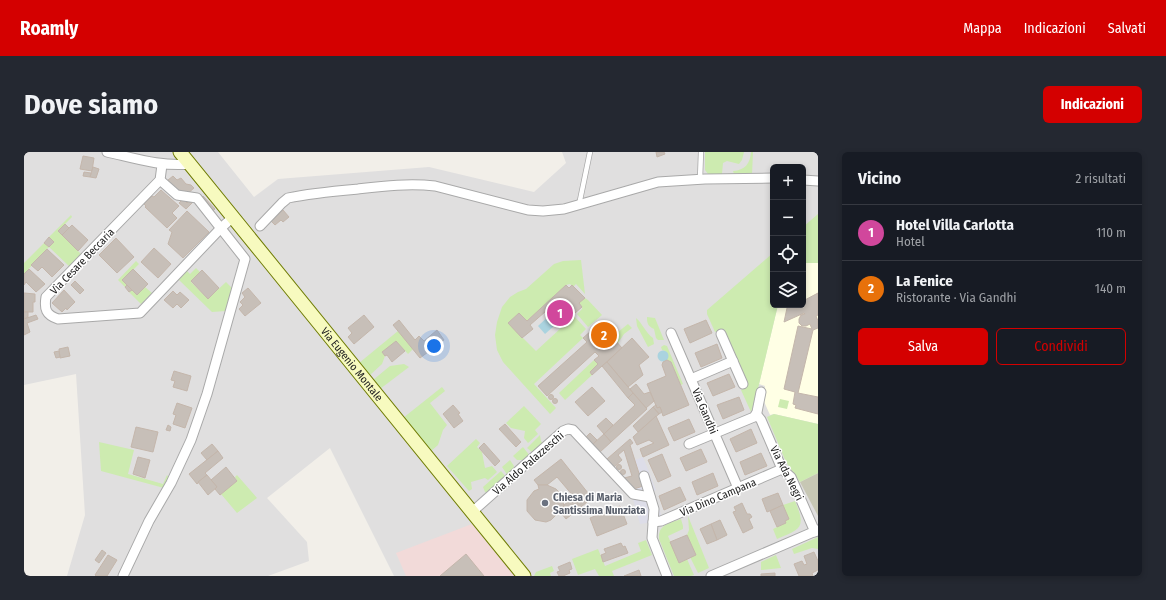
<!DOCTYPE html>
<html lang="it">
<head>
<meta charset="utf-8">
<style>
	body { margin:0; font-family:"Fira Sans Condensed",sans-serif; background:#242831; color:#f1f3f6 }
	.controls { position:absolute; right:12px; top:12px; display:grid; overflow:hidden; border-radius:6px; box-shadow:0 2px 6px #0003 }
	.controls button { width:36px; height:36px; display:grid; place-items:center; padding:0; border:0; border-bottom:1px solid #363941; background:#171b24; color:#f1f3f6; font:20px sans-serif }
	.you { position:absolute; left:410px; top:194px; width:14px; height:14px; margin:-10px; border:3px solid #fff; border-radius:50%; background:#1a73e8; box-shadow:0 0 0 6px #1a73e833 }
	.badge { display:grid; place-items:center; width:26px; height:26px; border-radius:50%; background:#d40000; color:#fff; font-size:13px; font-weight:700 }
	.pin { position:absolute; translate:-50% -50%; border:2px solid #fff; box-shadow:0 1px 4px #0006 }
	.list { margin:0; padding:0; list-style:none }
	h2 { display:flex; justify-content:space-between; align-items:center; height:52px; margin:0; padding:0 16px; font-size:17px }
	h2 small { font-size:13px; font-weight:400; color:#9ea1a6 }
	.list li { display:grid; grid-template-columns:26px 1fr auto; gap:12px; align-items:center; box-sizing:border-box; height:56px; padding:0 16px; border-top:1px solid #363941 }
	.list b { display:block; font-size:15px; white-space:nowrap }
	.list p { margin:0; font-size:13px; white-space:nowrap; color:#9ea1a6 }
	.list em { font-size:13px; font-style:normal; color:#9ea1a6 }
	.actions { display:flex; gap:8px; padding:12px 16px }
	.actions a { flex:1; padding:9px 0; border:1px solid #d40000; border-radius:6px; text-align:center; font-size:14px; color:#d40000 }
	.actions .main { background:#d40000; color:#fff }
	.icon { flex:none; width:22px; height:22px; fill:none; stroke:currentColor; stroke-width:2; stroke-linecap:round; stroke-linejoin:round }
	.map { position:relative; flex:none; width:794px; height:424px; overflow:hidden; border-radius:6px }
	header { display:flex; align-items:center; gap:24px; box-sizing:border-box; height:56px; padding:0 20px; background:#d40000; color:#fff }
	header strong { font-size:19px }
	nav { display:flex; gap:22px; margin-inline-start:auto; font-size:14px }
	.intro { display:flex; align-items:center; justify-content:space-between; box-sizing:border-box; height:96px; padding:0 24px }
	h1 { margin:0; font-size:28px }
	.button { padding:10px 18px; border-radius:6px; background:#d40000; color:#fff; font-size:14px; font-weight:700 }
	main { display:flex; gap:24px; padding:0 24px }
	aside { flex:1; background:#171b24; border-radius:6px; box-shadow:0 2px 6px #0003 }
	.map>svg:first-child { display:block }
</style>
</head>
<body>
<header>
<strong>Roamly</strong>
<nav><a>Mappa</a><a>Indicazioni</a><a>Salvati</a></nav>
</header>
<div class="intro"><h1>Dove siamo</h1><a class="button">Indicazioni</a></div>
<main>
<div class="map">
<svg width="794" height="424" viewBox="0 0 794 424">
	<rect width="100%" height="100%" fill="#f2efe9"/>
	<!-- residential -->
	<path fill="#e0dfdf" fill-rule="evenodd" d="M 0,0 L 194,0 L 230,45 L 254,27 L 405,15 L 510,40 L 542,11 L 538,0 L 794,0 L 794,424 L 370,424 L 306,296 L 243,346 L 283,390 L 285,409 L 244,424 L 43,424 L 61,363 L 52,222 L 0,233 ZM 749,15 L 779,15 L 779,153 L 749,153 Z"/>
	<!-- commercial -->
	<polygon fill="#f2dad9" points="448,372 491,424 382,424 372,401"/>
	<!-- education -->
	<polygon fill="#ffffe5" points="780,110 794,111 794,272 750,262 746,263 738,245 741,234 735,232 754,153 779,153"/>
	<!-- construction -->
	<polygon fill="#c7c7b4" points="794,321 794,364 776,330"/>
	<!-- grass -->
	<g fill="#cdebb0">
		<polygon points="681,0 720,0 718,8 715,12 703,9 699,11 698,22 684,22 681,18"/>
		<path d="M 727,0 L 729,0 L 728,23 L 710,22 L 709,19 C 721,18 726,12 727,0 Z"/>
		<polygon points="794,62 794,111 779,111 779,75"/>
		<polygon points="47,63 48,65 34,79 58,103 46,115 25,95 0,122 0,111 20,91 25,95 30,90 25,85"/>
		<polygon points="749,101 749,153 754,153 732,245 727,260 717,238 723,235 700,177 691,180 683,162 683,158"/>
		<polygon points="557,108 561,142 552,132 549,135 546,132 542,133 503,169 495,161 484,171 512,199 550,164 562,177 556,183 559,186 510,232 532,256 526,262 479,210 473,198 471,183 473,170 478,155 486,145 494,140 502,137 530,112 539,109"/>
		<polygon points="112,109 115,112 99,128 103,133 101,135 94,128"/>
		<polygon points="172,116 176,120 167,130 184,147 202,130 209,137 202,159 188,160 154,127 162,118 166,122"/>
		<polygon points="121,135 128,141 117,152 105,140 108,138 113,143"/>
		<polygon points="561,146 564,148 578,163 564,175 553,162 558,157 558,155 555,151"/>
		<path d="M 623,165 L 631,166 L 640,188 L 634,188 L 632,186 L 630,177 C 624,174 623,172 623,165 Z"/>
		<path d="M 612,166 C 619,172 621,180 629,186 L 630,192 L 624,195 L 613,174 Z"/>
		<polygon points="585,170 594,180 604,172 608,176 600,182 594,191 587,183 588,180 582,174"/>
		<polygon points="374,179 389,197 384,202 372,189 359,200 361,204 358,212 345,224 335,211"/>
		<polygon points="640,193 643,194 659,232 657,233 647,210 643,208 641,199 638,198 637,195"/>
		<polygon points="570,208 574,212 566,220 568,223 541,248 535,241"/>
		<polygon points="380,212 385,215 356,237 349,228 366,214"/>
		<polygon points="418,235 421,239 406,251 423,273 419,278 414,293 407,299 379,266"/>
		<polygon points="756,247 765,249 763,257 754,255"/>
		<polygon points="500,254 517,272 511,278 514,282 504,291 500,286 501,279 487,276 482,271"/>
		<polygon points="750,262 794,272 794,321 776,330 762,310 743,265"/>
		<polygon points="516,283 517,289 519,292 509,301 503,296"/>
		<polygon points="452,287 456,291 453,295 458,300 461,316 468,314 473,320 464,328 461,326 447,330 448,337 445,339 423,314"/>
		<polygon points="75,290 110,298 104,322 139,332 143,323 145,326 140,336 77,319"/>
		<polygon points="499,295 506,304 502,308 493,308 489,304"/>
		<polygon points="486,308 490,314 488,320 484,324 478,315"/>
		<polygon points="477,319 482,325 463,341 461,340 459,335"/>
		<polygon points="213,323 233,346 213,361 197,342 213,329 211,325"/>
		<path d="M 771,349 C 782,375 778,377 753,387 L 749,377 L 761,371 L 759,353 Z"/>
		<polygon points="664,364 685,416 674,421 666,405 672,403 663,383 665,378"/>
		<path d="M 657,367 L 659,374 L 659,377 L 644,384 L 655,411 L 663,407 L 670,423 L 667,424 L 650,424 L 635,387 C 634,372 646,371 657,367 Z"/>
		<polygon points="794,385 794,397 788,396 770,402 768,397"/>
		<polygon points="622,388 628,403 588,419 590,424 575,424 571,417 554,423 548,407 574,397 581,414 617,399 614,391"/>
		<polygon points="752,403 757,416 737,418 737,410"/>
		<polygon points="528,414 530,419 526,421 527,424 510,424 512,420"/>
	</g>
	<!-- plaza -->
	<polygon fill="#dddde8" points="619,305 632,338 628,340 637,362 637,369 616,372 609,347 610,337 619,334 611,308"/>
	<!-- water -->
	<g fill="#aad3df">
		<polygon points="531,158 538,167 521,182 514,174"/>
		<circle cx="639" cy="204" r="5.5"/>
	</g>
	<!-- building -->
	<g fill="#c7bfb8" stroke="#c4b6ab">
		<polygon points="632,0 640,0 641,2 633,5"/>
		<polygon points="59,4 70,6 68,19 56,17"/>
		<polygon points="69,15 75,17 72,26 66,25"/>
		<polygon points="60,20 67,21 66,25 59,24"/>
		<polygon points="149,24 153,28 157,26 162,32 167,33 170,36 163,42 153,39 144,28"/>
		<polygon points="137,38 155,54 148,61 153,66 143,76 121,55 122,54 120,52 128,44 130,45"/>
		<polygon points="179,44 191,57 188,60 177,46"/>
		<polygon points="159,47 163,51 166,48 169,50 162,57 155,51"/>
		<polygon points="259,58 265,65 259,70 257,68 251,73 247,69"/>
		<polygon points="163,59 185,80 159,106 144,92 148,80 145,78"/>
		<polygon points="41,72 45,76 38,83 34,79"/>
		<polygon points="48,73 64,88 54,99 38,83"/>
		<polygon points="25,85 30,90 25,95 20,91"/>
		<polygon points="92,86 110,105 93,121 75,103"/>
		<polygon points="130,96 147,112 134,126 117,110"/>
		<polygon points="23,97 40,113 28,125 18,115 14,119 7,113"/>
		<polygon points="5,117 21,132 12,140 2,130 0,133 0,122"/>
		<polygon points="109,117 124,132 113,143 98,128"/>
		<polygon points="178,118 195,136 184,147 167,129"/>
		<polygon points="51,129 60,138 56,142 47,133"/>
		<polygon points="103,133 108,138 105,140 101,135"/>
		<polygon points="542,133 545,136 548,133 561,146 555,151 558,155 551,161 537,146 506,173 509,177 498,186 484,171 495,161 503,169"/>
		<polygon points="224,136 237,151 221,164 215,157 219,153 216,150 221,145 218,141"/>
		<polygon points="40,138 51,150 43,158 42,156 38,160 28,151"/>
		<polygon points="149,139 153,143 156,140 165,148 157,156 153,152 149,156 140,148"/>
		<polygon points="0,141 11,142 11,150 9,150 9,160 0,160"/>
		<polygon points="794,141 794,163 792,164 794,169 794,176 789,178 774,241 794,245 794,262 771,256 772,253 769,252 771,240 760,237 774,174 788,177 786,172 782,174 778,174 775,171 775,167 777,163 781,162 780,161 760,170 763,156 770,153 779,153 779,149"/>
		<polygon points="0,160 4,160 4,165 0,167"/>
		<polygon points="12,163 14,167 3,171 6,180 0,183 0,167"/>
		<polygon points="340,163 350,175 330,192 324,185 328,181 324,176"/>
		<polygon points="375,168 391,188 395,184 400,189 413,178 420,188 396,206 369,173"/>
		<polygon points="682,168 688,181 666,191 660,177"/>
		<polygon points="576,171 598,196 568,223 566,220 574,212 570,208 575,204 571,200 523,244 514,234 563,190 559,186"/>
		<polygon points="608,186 625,205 615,213 619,223 604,235 583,210"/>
		<polygon points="372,189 381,199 368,210 363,203 361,204 358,200"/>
		<polygon points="693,192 698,206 677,215 671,201"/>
		<polygon points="44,195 46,204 36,206 35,197"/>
		<polygon points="35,199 36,205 32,206 30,200"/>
		<polygon points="643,208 647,210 665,253 639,264 636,255 633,256 623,232 642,224 638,213 639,210"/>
		<polygon points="583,210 609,241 604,246 578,214"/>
		<polygon points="150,219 167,224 163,239 149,235 151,229 147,228"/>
		<polygon points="705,222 711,235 689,244 683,231"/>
		<polygon points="612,232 620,242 626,240 630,249 622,256 606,237"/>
		<polygon points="568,235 581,249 564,264 551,250"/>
		<polygon points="609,241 623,257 587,290 580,282 611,253 604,246"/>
		<circle cx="527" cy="245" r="2.5"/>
		<polygon points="715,245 720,258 699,267 693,253"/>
		<circle cx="531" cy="249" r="2.5"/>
		<polygon points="153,251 168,256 161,276 149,272 152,263 149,262"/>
		<polygon points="429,253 436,261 434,262 439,269 430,276 419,262"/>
		<polygon points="632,253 633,256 636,255 638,260 635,262 629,255"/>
		<polygon points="629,255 635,262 614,280 609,274"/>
		<polygon points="632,264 645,293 619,305 616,297 630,291 625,288 613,293 609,285"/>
		<polygon points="582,266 589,273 580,282 573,274"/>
		<polygon points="665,267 671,280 650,289 644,276"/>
		<polygon points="481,272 497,290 492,295 475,277"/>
		<polygon points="144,273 147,275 146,279 142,278"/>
		<polygon points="112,275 134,280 129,300 107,295"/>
		<polygon points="727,277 733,291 712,300 706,287"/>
		<polygon points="566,281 573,288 569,292 562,285"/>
		<polygon points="580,282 587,290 576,300 569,292"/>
		<polygon points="606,287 609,291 606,293 619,334 610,337 600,326 608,324 600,298 594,303 598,308 590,315 583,307"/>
		<polygon points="460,291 476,309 471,314 455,296"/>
		<polygon points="188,292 194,299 183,308 177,301"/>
		<polygon points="677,297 683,310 662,319 656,306"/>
		<polygon points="194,299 199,306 181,321 183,323 173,332 165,322"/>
		<polygon points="737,301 743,314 721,323 716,310"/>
		<polygon points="638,302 647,324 634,330 624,308"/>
		<polygon points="114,305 126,308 121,326 109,322"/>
		<polygon points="537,307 568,346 542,367 538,362 540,353 550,345 533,325 523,333 514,333 510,328"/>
		<circle cx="595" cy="315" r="2.5"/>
		<polygon points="202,315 213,329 196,343 191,337 193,335 187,328"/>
		<circle cx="599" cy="320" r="2.5"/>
		<polygon points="689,321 694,334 673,343 668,330"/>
		<polygon points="183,323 193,335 184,343 174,330"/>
		<polygon points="514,333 523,333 532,337 537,342 539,349 540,356 538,362 535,360 527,368 522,370 511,368 503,359 503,348 510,339 515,337"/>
		<polygon points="656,335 662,348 640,358 635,344"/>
		<polygon points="754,341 759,353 743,360 738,347"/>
		<polygon points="718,351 723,362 726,362 728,365 725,367 729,376 719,381 709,360 712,359 710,355"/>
		<polygon points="759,353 765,367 761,369 762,371 753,375 746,359"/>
		<polygon points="596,354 603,372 573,384 566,366"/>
		<polygon points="696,368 703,383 693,388 687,372"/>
		<polygon points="687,372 693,388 683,392 676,377"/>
		<polygon points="663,383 672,403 655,411 646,390"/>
		<polygon points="597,391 599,395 601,394 604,401 579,410 577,403 582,401 580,397"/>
		<polygon points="78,398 82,401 75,411 71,408"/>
		<polygon points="790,400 794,409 794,418 788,421 789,424 775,424 770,412 778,409 780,413 783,412 780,404"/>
		<polygon points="442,402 460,424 416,424"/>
		<polygon points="84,403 93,408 83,424 72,424 71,423"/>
		<polygon points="546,410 548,417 545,418 546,421 539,424 535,424 533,420 536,419 534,415"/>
		<polygon points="615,418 617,424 600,424"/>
		<polygon points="751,421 751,424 737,424 737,422"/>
	</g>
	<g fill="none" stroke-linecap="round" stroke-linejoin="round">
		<defs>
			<g id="service">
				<polyline points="676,27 677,0"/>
				<polyline points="555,53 566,0"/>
			</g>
			<g id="minor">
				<path d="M 83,0 C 110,6 137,15 166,12"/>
				<path d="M 138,13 L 136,28 L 22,145 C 20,157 22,163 34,167 L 116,161 L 197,76 L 209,65"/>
				<polyline points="779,28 794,29"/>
				<path d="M 236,74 L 258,51 L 264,46 C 287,41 311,39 334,37 C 360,34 385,31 411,34 L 504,58 L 519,59 L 540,57 L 634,30 L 681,27 L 749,26"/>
				<polyline points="647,181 714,336"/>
				<polyline points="697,182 719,232"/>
				<polyline points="667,227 709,209"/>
				<polyline points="733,263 737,268 758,317 767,325 791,380"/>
				<polyline points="665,292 730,265 733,260 737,240"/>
				<polyline points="620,324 630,357 628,386 643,424"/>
				<polyline points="448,360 539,279 544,277 549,278 609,342 626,345"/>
				<polyline points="629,370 637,369 758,317"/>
				<polyline points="99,424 125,369 147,331 167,288 183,242 221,107 173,46 153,43 136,28"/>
				<polyline points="687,424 794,378"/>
			</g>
			<g id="secondary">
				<path id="s1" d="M 156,0 L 500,424"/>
			</g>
		</defs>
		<!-- service casing -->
		<use href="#service" stroke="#a9a9a9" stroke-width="6"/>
		<!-- minor casing -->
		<use href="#minor" stroke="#a9a9a9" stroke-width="11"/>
		<!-- secondary casing -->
		<use href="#secondary" stroke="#707d05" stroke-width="15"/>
		<!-- service -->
		<use href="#service" stroke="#fff" stroke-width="4.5"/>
		<!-- minor -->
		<use href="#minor" stroke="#fff" stroke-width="9"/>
		<!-- secondary -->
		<use href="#secondary" stroke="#f7fabf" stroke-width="13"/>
	</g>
	<!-- markers -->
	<circle fill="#6b7280" stroke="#fff" stroke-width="1.5" cx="521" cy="351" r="4"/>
	<g text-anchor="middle" stroke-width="3" stroke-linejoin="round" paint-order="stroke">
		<!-- street labels -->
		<g font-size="11" fill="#222" stroke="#fff">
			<text transform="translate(58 109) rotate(-46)" y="4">Via Cesare Beccaria</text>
			<text dy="4" stroke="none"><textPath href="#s1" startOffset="273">Via Eugenio Montale</textPath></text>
			<text transform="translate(681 259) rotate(67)" y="4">Via Gandhi</text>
			<text transform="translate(504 311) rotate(-41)" y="4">Via Aldo Palazzeschi</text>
			<text transform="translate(763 321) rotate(63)" y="4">Via Ada Negri</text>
			<text transform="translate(694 345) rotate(-23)" y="4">Via Dino Campana</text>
		</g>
		<!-- worship labels -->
		<g font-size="11" font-weight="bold" fill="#5b616d" stroke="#fff" text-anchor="start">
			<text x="529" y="349">Chiesa di Maria<tspan x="529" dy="13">Santissima Nunziata</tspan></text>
		</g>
	</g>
</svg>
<div class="controls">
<button>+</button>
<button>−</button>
<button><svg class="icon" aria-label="locate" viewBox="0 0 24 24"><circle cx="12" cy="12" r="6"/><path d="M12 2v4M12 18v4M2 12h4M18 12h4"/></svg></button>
<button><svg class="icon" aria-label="layers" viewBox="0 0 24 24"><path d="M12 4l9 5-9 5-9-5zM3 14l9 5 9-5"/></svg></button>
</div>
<div class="you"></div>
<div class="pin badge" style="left:536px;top:161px;background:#d1479c">1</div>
<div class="pin badge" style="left:580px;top:183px;background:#e8710a">2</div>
</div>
<aside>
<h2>Vicino<small>2 risultati</small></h2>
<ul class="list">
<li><span class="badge" style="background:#d1479c">1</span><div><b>Hotel Villa Carlotta</b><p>Hotel</p></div><em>110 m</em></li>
<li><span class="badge" style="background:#e8710a">2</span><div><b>La Fenice</b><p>Ristorante · Via Gandhi</p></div><em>140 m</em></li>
</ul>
<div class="actions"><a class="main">Salva</a><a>Condividi</a></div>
</aside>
</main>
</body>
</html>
